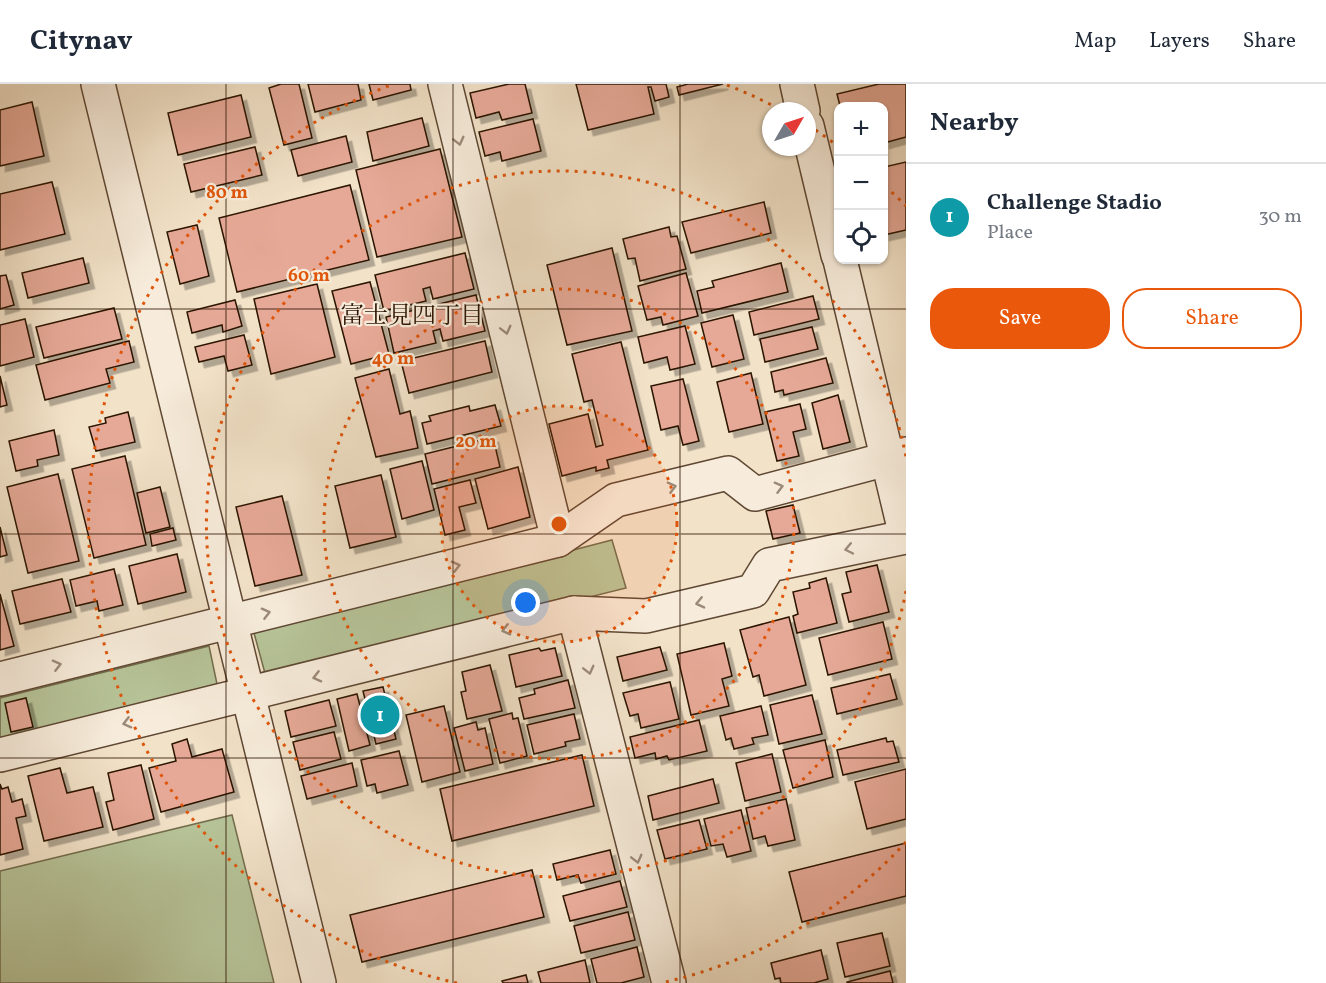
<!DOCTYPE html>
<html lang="en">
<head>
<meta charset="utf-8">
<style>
	body { margin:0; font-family:Vollkorn,"Noto Serif JP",serif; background:#f6f6f7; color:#1f2937 }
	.controls { position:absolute; right:18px; top:18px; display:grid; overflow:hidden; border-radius:12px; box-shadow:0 2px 4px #0004 }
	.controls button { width:54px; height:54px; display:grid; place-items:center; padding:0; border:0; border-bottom:2px solid #e0e1e3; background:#fff; color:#1f2937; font:30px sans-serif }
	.compass { position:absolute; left:762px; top:18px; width:54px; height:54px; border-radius:50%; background:#fff; box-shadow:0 2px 4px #0004; rotate:51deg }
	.you { position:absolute; left:526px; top:519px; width:21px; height:21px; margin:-15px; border:4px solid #fff; border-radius:50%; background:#1a73e8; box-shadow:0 0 0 9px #1a73e833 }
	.badge { display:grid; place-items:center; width:39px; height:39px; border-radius:50%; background:#ea580c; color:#fff; font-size:20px; font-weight:700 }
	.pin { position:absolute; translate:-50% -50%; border:3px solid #fff; box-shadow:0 2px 6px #0006 }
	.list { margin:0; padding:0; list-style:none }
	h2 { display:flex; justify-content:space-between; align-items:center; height:78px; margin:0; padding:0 24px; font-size:26px }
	h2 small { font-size:20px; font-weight:400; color:#747a83 }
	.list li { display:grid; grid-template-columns:39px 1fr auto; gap:18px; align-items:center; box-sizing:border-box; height:108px; padding:0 24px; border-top:2px solid #e0e1e3 }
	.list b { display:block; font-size:22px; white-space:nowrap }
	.list p { margin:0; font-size:20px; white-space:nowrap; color:#747a83 }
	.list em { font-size:20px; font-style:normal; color:#747a83 }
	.actions { display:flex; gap:12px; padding:18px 24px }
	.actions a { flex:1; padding:14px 0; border:2px solid #ea580c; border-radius:24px; text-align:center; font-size:21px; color:#ea580c }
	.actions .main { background:#ea580c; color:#fff }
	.icon { flex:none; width:33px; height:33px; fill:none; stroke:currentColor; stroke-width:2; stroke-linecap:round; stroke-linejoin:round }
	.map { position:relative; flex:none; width:906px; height:899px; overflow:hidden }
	header { display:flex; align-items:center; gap:36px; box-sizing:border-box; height:84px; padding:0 30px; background:#fff; border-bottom:2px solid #e0e1e3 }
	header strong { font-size:28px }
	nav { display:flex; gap:33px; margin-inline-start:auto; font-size:21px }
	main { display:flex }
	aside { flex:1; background:#fff }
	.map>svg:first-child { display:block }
</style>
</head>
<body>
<header>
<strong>Citynav</strong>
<nav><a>Map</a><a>Layers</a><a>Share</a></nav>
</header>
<main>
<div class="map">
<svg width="906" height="899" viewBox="0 0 906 899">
	<defs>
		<filter id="shadow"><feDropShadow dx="5.5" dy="5.5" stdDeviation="0" flood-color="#0004"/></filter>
	</defs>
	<rect width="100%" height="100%" fill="#f2e2c8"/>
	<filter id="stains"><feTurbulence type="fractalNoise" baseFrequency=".00333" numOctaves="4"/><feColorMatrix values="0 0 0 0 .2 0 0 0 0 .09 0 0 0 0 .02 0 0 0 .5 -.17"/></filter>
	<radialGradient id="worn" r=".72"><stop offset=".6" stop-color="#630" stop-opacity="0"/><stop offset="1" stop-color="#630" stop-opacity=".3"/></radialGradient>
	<!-- green -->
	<g fill="#b7c499" stroke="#726c4d" stroke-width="1.5">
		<polygon points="612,456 626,504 266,593 254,549"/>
		<polygon points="209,562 217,600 0,656 0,614"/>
		<polygon points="232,731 274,899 0,899 0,787"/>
	</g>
	<!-- building -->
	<g fill="#e6a997" stroke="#2c1301" stroke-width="1.5" filter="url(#shadow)">
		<polygon points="281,0 299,0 312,54 284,61 269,4"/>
		<polygon points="308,0 358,0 361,16 315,28"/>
		<polygon points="369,0 410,0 411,6 373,16"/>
		<polygon points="509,0 525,0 532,29 502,36 499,28 476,34 470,9"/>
		<polygon points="576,0 666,0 669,13 655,17 651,3 648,3 654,30 588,46"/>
		<polygon points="688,0 723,0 679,11 677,3"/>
		<polygon points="879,0 906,0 906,53 884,59 884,22 840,22 837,10"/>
		<polygon points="241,11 251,53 178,71 168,29"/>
		<polygon points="32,18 44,72 0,82 0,26"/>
		<polygon points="422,34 429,62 373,77 367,48"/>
		<polygon points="533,35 541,67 502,77 500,68 485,72 479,48"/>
		<polygon points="346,52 352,78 298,92 291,66"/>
		<polygon points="255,63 262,91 191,108 184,80"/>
		<polygon points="440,65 462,153 377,173 356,86"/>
		<polygon points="906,78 906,146 884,151 884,83"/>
		<polygon points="52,98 65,150 0,166 0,110"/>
		<polygon points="350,101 369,176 237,208 219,134"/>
		<polygon points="764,118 771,149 691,169 682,138"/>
		<polygon points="197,141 209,192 180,200 167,148"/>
		<polygon points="669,143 671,153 677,152 686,185 640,197 635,174 628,175 623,155"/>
		<polygon points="612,164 632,247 567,261 547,181"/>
		<polygon points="465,169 474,205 433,215 430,203 423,205 426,217 384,227 375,191"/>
		<polygon points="83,174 89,199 28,214 22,189"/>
		<polygon points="781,179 788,208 702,229 697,207 714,203 712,197"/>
		<polygon points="686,189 698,232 663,241 661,233 647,236 638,202"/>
		<polygon points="6,191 14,221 0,225 0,192"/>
		<polygon points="370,198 389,270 351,280 332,207"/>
		<polygon points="317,200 335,273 271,290 254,215"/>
		<polygon points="476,211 485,247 443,257 440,245 433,247 436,259 394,269 386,233"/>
		<polygon points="813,212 819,235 754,251 749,228"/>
		<polygon points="235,216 242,242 223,248 222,241 192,249 187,228"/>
		<polygon points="114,224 122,255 44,274 36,243"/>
		<polygon points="733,231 744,275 712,283 701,239"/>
		<polygon points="25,235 34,273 0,282 0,241"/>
		<polygon points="685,242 695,280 670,286 667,273 644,279 638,253"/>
		<polygon points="812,243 818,265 765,278 760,255"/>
		<polygon points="244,251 252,281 228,287 224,272 199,278 195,263"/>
		<polygon points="129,257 134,278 106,285 110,299 45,316 36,281"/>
		<polygon points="485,257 492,288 409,309 401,277"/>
		<polygon points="621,258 648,366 607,376 609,384 596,387 596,383 562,392 549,340 588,330 596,363 603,361 592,316 584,318 572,270"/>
		<polygon points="826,274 833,299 784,311 783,306 775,308 771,288"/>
		<polygon points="389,285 400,330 410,327 418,364 376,373 355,294"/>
		<polygon points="751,289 763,340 729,348 717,298"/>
		<polygon points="0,292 7,321 0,323"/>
		<polygon points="683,295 699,357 683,361 678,342 661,346 651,302"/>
		<polygon points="838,311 850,358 823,365 812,319"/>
		<polygon points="800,320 806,345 793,348 799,372 777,377 765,328"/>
		<polygon points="495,321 501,342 427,360 422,339 431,337 429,332 469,322 470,327"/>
		<polygon points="128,328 135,358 96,367 89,343 106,339 105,334"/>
		<polygon points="54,346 59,371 37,376 38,382 16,387 9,357"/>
		<polygon points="493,353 500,383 432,400 425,370"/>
		<polygon points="125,372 146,461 94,474 72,385"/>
		<polygon points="422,377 434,426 402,435 390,385"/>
		<polygon points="518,383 530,433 488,445 475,395"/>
		<polygon points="58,390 79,477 28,489 7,403"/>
		<polygon points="381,391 396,453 350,464 335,402"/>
		<polygon points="470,396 476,419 459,423 465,446 445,451 434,405"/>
		<polygon points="160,403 170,443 146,449 137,409"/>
		<polygon points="282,412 302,491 255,502 236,423"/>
		<polygon points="793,421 800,449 773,455 766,427"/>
		<polygon points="0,443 7,471 0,473"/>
		<polygon points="173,444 176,456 152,462 150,450"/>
		<polygon points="177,470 186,508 138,520 129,482"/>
		<polygon points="877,481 889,528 849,538 842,510 851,508 846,488"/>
		<polygon points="114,485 123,521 99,527 97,517 76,522 70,496"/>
		<polygon points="826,494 837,539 797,549 793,532 798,530 793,508 810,504 809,499"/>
		<polygon points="62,495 71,528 20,540 12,507"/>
		<polygon points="0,510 14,562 0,566"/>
		<polygon points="789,533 806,601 764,612 759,591 753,593 740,546"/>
		<polygon points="883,538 892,575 828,591 819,554"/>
		<polygon points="724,559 732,592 722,595 729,622 691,631 677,570"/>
		<polygon points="660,563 667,586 623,597 617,573"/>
		<polygon points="539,564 541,567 555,564 562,592 516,603 509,571"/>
		<polygon points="490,581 502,627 467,635 461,608 466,607 462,588"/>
		<polygon points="890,590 897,615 837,630 831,604"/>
		<polygon points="568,596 575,624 524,635 519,614 535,610 534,605"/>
		<polygon points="670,598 679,635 641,644 638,630 630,632 623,609"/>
		<polygon points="383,603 396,655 376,660 363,607"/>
		<polygon points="357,610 370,661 349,667 337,615"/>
		<polygon points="812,611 822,650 779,660 770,621"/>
		<polygon points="26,614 33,643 11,648 5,619"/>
		<polygon points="329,616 336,642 291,653 285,627"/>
		<polygon points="444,622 460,688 422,698 406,631"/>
		<polygon points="761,622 768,651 752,654 754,660 734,665 731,654 726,656 720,632"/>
		<polygon points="512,629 513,635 518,634 527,672 500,679 489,635"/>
		<polygon points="574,630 580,655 565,658 566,662 534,670 527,641"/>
		<polygon points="699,636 707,667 669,676 667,672 656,675 655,669 635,674 630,653"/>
		<polygon points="476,638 478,646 485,644 493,680 465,687 454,644"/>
		<polygon points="334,648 341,675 300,686 293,658"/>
		<polygon points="886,654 887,658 893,657 899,678 843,691 837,666"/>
		<polygon points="187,655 192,673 222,665 234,708 161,728 149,684 176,677 172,660"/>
		<polygon points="825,656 833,693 793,704 783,666"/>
		<polygon points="399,667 408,701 377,709 375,700 367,702 361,676"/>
		<polygon points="772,670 781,708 745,717 736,679"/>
		<polygon points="582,671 594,722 452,757 440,705"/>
		<polygon points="352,679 357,702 307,715 301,692"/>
		<polygon points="141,681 154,735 113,746 106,718 114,716 108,689"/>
		<polygon points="60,684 67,709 93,703 103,743 44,757 28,692"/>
		<polygon points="906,685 906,735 867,745 855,698"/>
		<polygon points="713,695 719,719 653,736 648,712"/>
		<polygon points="0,700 2,705 8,703 12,718 22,715 26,732 16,734 23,765 0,771"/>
		<polygon points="786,715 795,756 768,762 765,752 753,755 746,724"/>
		<polygon points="741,726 751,767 727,773 723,760 711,762 704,735"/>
		<polygon points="699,736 707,765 665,775 657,746"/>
		<polygon points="906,759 906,812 802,838 789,788"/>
		<polygon points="610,766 616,790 581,799 578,791 557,796 553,780"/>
		<polygon points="532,786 544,833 362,878 350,831"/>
		<polygon points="620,797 627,823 570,837 563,812"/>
		<polygon points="628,828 635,856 581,869 574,842"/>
		<polygon points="882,849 890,882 845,893 837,859"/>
		<polygon points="637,863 644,893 621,899 597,899 591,875"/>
		<polygon points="821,866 828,895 814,899 781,899 780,894 775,895 771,879"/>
		<polygon points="585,876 590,899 541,899 538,888"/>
		<polygon points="890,887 893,899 847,899 847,898"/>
		<polygon points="526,891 528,899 503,899 502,897"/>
	</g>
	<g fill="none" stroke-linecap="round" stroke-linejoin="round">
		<defs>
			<g id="minor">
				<polyline points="98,0 319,899"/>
				<polyline points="445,0 558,456"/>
				<polyline points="797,0 803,27"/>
				<polyline points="807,42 838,171"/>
				<polyline points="840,176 906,452"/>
				<polyline points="574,529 669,899"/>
				<polyline points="0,595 558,456 616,416 728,389 755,410 906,370"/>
				<polyline points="0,671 574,529 646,532 753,507 769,481 906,453"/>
			</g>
		</defs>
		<!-- minor casing -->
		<use href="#minor" stroke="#5e4733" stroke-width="36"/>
		<!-- minor -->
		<use href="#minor" stroke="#f7ecdb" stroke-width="33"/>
	</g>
	<!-- one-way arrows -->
	<defs><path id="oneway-chevron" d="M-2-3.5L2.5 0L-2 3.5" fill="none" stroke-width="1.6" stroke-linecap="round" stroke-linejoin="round" transform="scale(1.5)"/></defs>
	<g stroke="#9c8a79">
		<use href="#oneway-chevron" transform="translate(459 57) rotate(76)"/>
		<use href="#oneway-chevron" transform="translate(506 246) rotate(76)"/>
		<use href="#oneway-chevron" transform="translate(672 403) rotate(-14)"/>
		<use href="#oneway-chevron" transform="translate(779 403) rotate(-15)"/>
		<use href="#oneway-chevron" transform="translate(849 465) rotate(168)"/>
		<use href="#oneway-chevron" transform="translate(456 482) rotate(-14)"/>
		<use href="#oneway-chevron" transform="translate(700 519) rotate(167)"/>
		<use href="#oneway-chevron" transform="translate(266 529) rotate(-14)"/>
		<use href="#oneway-chevron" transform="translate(506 546) rotate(166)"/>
		<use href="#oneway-chevron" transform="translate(57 581) rotate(-14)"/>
		<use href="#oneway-chevron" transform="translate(589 586) rotate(76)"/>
		<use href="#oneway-chevron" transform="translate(317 593) rotate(166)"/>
		<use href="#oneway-chevron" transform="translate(127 639) rotate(166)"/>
		<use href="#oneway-chevron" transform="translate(637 775) rotate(76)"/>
	</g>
	<!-- grid -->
	<path fill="none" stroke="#2c1301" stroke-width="1.5" stroke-opacity="0.55" d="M 226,0 L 226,899M 453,0 L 453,899M 680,0 L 680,899M 0,225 L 906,225M 0,450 L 906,450M 0,674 L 906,674"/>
	<!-- distance rings -->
	<circle cx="559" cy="440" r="118" fill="#df560b" fill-opacity=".12"/>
	<g fill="none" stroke="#df560b" stroke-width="3" stroke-dasharray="3 6">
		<circle cx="559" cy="440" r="118"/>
		<circle cx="559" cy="440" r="235"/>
		<path d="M906 507A353 353 0 1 1 906 373"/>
		<path d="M906 758A470 470 0 0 1 661 899M457 899A470 470 0 0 1 391 1M727 1A470 470 0 0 1 783 27M808 41A470 470 0 0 1 835 60M885 102A470 470 0 0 1 906 122"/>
	</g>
	<g text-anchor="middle" stroke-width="4.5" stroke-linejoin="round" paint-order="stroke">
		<!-- neighbourhood labels -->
		<g font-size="24" fill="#2c1301" stroke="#f7ecdb">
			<text x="412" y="239">富士見四丁目</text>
		</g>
	</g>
	<circle cx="559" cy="440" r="9" fill="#df560b" stroke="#f7ecdb" stroke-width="3"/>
	<g font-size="18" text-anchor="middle" font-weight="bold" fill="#df560b" stroke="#f7ecdb" stroke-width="4.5" stroke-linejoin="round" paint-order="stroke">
		<text x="227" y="114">80 m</text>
		<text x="309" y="197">60 m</text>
		<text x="393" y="280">40 m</text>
		<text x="476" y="363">20 m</text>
	</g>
	<rect width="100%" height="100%" filter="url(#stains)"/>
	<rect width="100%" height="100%" fill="url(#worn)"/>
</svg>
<div class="controls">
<button>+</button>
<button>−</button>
<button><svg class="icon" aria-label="locate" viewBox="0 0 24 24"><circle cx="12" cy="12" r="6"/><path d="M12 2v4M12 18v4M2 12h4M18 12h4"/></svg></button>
</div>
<svg class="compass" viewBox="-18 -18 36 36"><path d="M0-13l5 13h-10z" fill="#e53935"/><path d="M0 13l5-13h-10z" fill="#747a83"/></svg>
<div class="you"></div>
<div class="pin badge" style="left:380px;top:631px;background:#0f9aa8">1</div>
</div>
<aside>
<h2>Nearby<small></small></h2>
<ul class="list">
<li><span class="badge" style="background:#0f9aa8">1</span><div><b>Challenge Stadio</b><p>Place</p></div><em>30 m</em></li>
</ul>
<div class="actions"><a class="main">Save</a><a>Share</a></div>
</aside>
</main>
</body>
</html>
